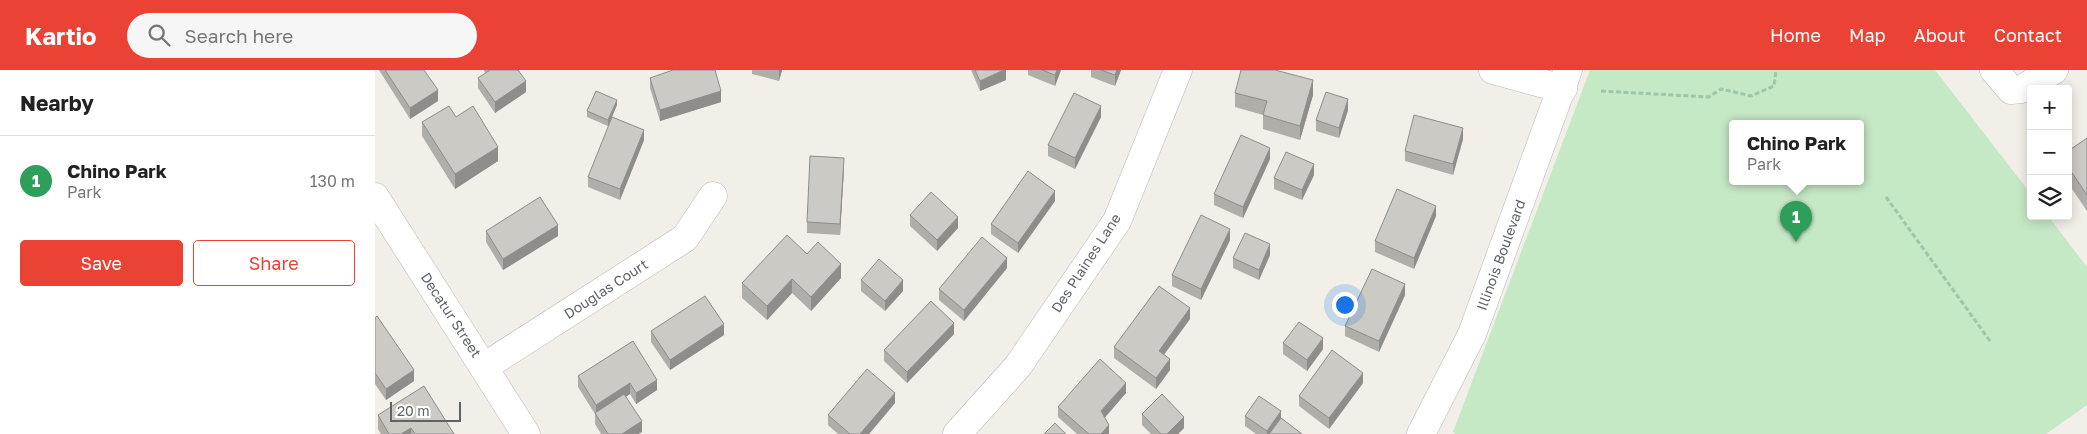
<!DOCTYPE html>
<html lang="en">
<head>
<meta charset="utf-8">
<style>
	body { margin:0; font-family:"Golos Text",sans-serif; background:#f6f6f6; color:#222 }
	.controls { position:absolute; right:15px; top:15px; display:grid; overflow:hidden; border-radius:5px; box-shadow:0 2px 12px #0003 }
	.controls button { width:45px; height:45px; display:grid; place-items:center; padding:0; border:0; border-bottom:1px solid #e0e0e0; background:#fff; color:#222; font:25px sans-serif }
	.scale { position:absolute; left:15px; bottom:12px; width:71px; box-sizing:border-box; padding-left:5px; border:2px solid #5f6368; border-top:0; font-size:14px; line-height:18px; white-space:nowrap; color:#5f6368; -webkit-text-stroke:4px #fff; paint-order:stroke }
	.you { position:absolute; left:969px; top:234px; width:18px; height:18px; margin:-12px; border:4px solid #fff; border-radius:50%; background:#1a73e8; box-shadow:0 0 0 8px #1a73e833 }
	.badge { display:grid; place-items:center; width:32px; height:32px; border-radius:50%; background:#ea4335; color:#fff; font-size:16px; font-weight:700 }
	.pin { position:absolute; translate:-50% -41px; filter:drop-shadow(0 1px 2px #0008) }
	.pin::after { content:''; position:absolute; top:26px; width:18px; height:15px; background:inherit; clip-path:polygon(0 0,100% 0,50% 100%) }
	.popup { position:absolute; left:1354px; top:50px; width:135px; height:65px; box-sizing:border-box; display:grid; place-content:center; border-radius:5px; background:#fff; filter:drop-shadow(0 1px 4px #0005); font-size:16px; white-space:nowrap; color:#767676 }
	.popup b { font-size:19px; color:#222 }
	.popup::after { content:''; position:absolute; left:50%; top:100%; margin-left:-10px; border:10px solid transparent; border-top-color:#fff }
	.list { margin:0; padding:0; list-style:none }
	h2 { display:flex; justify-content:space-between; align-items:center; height:65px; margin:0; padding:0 20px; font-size:21px }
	h2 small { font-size:16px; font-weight:400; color:#767676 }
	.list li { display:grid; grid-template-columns:32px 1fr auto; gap:15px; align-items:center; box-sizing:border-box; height:90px; padding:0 20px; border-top:1px solid #e0e0e0 }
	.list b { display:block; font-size:19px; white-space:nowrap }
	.list p { margin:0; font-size:16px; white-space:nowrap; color:#767676 }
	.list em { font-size:16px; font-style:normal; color:#767676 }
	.actions { display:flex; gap:10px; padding:15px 20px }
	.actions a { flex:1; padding:11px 0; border:1px solid #ea4335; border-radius:5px; text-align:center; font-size:18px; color:#ea4335 }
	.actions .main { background:#ea4335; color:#fff }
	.icon { flex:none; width:28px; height:28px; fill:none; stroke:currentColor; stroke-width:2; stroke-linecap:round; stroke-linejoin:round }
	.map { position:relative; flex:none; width:1712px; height:364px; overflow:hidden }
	header { display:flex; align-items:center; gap:30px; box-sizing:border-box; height:70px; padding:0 25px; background:#ea4335; color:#fff }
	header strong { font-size:24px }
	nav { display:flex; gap:28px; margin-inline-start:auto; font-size:18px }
	.search { width:350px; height:45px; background:#f6f6f6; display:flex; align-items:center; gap:12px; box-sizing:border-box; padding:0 18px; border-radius:28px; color:#767676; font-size:19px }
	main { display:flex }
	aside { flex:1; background:#fff }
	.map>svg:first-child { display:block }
</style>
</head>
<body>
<header>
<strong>Kartio</strong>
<div class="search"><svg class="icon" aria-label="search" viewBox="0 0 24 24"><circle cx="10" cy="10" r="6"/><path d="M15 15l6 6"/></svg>Search here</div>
<nav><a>Home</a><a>Map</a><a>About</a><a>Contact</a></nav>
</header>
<main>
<aside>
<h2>Nearby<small></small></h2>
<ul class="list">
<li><span class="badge" style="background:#2e9e5b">1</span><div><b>Chino Park</b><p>Park</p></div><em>130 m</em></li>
</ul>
<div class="actions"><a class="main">Save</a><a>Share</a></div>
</aside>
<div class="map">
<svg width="1712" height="364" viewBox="0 0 1712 364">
	<rect width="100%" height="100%" fill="#f1efe8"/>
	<!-- green -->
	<path fill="#c5e8c5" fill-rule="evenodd" d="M 1215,0 L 1560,0 L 1656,124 L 1656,146 L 1673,146 L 1712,197 L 1712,335 L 1671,364 L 1081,364 L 1078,362 ZM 1357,53 L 1485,53 L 1485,111 L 1357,111 Z"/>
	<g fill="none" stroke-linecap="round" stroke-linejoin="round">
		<defs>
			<g id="minor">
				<polyline points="1118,0 1188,19"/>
				<polyline points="1619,0 1636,20 1647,19 1679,0"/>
				<polyline points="0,127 151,364"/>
				<polyline points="109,297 310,168 338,126"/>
				<polyline points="582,364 643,296 742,151 803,0"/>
				<polyline points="1046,364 1097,264 1193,0"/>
			</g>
		</defs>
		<!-- minor casing -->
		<use href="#minor" stroke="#b5b8bc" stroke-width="29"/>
		<!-- path -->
		<g stroke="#9cc7a9" stroke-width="3" stroke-dasharray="5 2.5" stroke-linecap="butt">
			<polyline points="1226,21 1334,27 1346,19 1376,26 1399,16 1401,0"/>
			<polyline points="1511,127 1615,271"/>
		</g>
		<!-- minor -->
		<use href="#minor" stroke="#fff" stroke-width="28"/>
	</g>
	<!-- wall -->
	<g fill="#afaea9">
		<polygon points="4,0 49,0 63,31 35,49"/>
		<polygon points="109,0 143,0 151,22 120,43 103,18 103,8 110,3"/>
		<polygon points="377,0 407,0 404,11 377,4"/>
		<polygon points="596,0 631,0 631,10 605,21"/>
		<polygon points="653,0 686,0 680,16 653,5"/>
		<polygon points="716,0 746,0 740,16 716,7"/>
		<polygon points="275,8 346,32 285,51 275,18"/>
		<polygon points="860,23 938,25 925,70 888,59 888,45 860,37"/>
		<polygon points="242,35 233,56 212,47 212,41"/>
		<polygon points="973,40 964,68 941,61 941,50"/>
		<polygon points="81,47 123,91 80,119 47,66 47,52"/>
		<polygon points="726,47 700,99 673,86 673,75"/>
		<polygon points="1712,68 1712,141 1693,113 1693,81"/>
		<polygon points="1088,69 1078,105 1030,91 1030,81"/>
		<polygon points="269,70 245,130 213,117 213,107"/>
		<polygon points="895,89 868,148 839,135 839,124"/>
		<polygon points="469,98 465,165 432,163 432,152"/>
		<polygon points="939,105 927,130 899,119 899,108"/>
		<polygon points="680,131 643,183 616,164 616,154"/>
		<polygon points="535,145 583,158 562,181 535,156"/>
		<polygon points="1061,146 1039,199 1000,182 1000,171"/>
		<polygon points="111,161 183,166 128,200 111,172"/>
		<polygon points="855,170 826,230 797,216 797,205"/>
		<polygon points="432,184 466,208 436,241 417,223 392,250 367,228 367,213"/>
		<polygon points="895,185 884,210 858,198 858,188"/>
		<polygon points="632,198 589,251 564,230 564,219"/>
		<polygon points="486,210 528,221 510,241 486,221"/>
		<polygon points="1030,225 1004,282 970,266 970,256"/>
		<polygon points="0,248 39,311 11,330 0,314"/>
		<polygon points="815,249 789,285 795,300 781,319 739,288 739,277"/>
		<polygon points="276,261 349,265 295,300 276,272"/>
		<polygon points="579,264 532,313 509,291 509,280"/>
		<polygon points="258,271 282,320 261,334 255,324 250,327 267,362 263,364 226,364 220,354 220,344 203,317 203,306"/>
		<polygon points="908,273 948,279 932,301 908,284"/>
		<polygon points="988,313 954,359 924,336 924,326"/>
		<polygon points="751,323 730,347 734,364 702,364 683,347 683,337"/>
		<polygon points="520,333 494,364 463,364 453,355 453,345"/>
		<polygon points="767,344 809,358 803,364 776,364 767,355"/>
		<polygon points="3,345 79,364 6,364 3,359"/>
		<polygon points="870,346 906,348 927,364 881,364 870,356"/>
	</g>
	<!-- shaded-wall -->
	<g fill="#8f8d8a">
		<polygon points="404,0 407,0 404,11"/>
		<polygon points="629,0 631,0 631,10 605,21 605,11"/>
		<polygon points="682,0 686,0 680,16 680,5"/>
		<polygon points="742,0 746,0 740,16 740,5"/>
		<polygon points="938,10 938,25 925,70 925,56"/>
		<polygon points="151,11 151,22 120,43 120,32"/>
		<polygon points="63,20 63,31 35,49 35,38"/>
		<polygon points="346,21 346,32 285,51 285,40"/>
		<polygon points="973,29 973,40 964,68 964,58"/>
		<polygon points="242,30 242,35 233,56 233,50"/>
		<polygon points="726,36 726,47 700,99 700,88"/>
		<polygon points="1088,58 1088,69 1078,105 1078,94"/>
		<polygon points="269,60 269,70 245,130 245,119"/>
		<polygon points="123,77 123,91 80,119 80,104"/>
		<polygon points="895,78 895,89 868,148 868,137"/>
		<polygon points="469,88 469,98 465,165 465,154"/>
		<polygon points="939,94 939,105 927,130 927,120"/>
		<polygon points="680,121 680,131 643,183 643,173"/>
		<polygon points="1061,136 1061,146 1039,199 1039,188"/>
		<polygon points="583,147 583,158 562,181 562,170"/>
		<polygon points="183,155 183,166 128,200 128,189"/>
		<polygon points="855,159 855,170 826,230 826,219"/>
		<polygon points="895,174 895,185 884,210 884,200"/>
		<polygon points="632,188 632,198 589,251 589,240"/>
		<polygon points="466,194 466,208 436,241 436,227"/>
		<polygon points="417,209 417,223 392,250 392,236"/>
		<polygon points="528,210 528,221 510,241 510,231"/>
		<polygon points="1030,214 1030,225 1004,282 1004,271"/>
		<polygon points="815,238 815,249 784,291 784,281"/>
		<polygon points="579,253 579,264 532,313 532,302"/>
		<polygon points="349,254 349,265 295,300 295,290"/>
		<polygon points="948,268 948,279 932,301 932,290"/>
		<polygon points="795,289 795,300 781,319 781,308"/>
		<polygon points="39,300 39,311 11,330 11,319"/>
		<polygon points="988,303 988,313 954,359 954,348"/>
		<polygon points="282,310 282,320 261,334 261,323"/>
		<polygon points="255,313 255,324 221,346 221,335"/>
		<polygon points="751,313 751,323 726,352 726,341"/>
		<polygon points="520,323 520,333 494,364 485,364"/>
		<polygon points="906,341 906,352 897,364 892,364 892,361"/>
		<polygon points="809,347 809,358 803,364 792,364"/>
		<polygon points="267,351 267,362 263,364 247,364"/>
		<polygon points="734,355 734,364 726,364"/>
		<polygon points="36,358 36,364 26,364"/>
	</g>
	<!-- building -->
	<g fill="#cccac5" stroke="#8f8d8a">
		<polygon points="10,0 49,0 63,20 35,38"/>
		<polygon points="115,0 143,0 151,11 120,32 103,8"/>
		<polygon points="298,0 340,0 346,21 285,40 275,8"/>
		<polygon points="600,0 629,0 605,11"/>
		<polygon points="667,0 682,0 680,5"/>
		<polygon points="726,0 742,0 740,5"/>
		<polygon points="866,0 900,0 938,10 925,56 888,45 892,31 860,23"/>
		<polygon points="221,21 242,30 233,50 212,41"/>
		<polygon points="951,22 973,29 964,58 941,50"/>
		<polygon points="699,23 726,36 700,88 673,75"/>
		<polygon points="74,36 81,47 98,36 123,77 80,104 47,52"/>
		<polygon points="1039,45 1088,58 1078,94 1030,81"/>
		<polygon points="237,47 269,60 245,119 213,107"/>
		<polygon points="866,65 895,78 868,137 839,124"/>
		<polygon points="1712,68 1712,125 1693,97 1693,81"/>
		<polygon points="911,82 939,94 927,120 899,108"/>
		<polygon points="435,86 469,88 465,154 432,152"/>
		<polygon points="653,101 680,121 643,173 616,154"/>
		<polygon points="1022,119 1061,136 1039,188 1000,171"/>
		<polygon points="556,122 583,147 562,170 535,145"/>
		<polygon points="165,127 183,155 128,189 111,161"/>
		<polygon points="826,145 855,159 826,219 797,205"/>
		<polygon points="870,163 895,174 884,200 858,188"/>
		<polygon points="412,165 432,184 443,172 466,194 436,227 417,209 392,236 367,213"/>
		<polygon points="607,167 632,188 589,240 564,219"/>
		<polygon points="504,189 528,210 510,231 486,210"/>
		<polygon points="997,199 1030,214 1004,271 970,256"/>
		<polygon points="784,216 815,238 784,281 795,289 781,308 739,277"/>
		<polygon points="330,226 349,254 295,290 276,261"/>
		<polygon points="556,231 579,253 532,302 509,280"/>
		<polygon points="2,246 39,300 11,319 0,303 0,248"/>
		<polygon points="924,252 948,268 932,290 908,273"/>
		<polygon points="258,271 282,310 261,323 255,313 221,335 203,306"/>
		<polygon points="957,280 988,303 954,348 924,326"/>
		<polygon points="725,289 751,313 726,341 734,355 726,364 714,364 683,337"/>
		<polygon points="492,299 520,323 485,364 475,364 453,345"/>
		<polygon points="49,316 79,364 40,364 36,358 26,364 14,364 3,345"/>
		<polygon points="249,324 267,351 247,364 233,364 220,343"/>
		<polygon points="787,324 809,347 792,364 786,364 767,344"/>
		<polygon points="884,326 906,341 892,361 870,346"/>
		<polygon points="906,348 927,364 894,364"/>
		<polygon points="680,353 691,364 669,364"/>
	</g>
	<g text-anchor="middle" stroke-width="4" stroke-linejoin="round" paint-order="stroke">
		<!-- street labels -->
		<g font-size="14" fill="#5f6368" stroke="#fff">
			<text transform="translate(1126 185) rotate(-70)" y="5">Illinois Boulevard</text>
			<text transform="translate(711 193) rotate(-57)" y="5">Des Plaines Lane</text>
			<text transform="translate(231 219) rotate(-33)" y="5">Douglas Court</text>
			<text transform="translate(76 245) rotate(57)" y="5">Decatur Street</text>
		</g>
	</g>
</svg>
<div class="controls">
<button>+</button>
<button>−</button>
<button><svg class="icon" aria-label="layers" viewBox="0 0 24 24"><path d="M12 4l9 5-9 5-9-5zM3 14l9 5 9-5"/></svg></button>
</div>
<div class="scale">20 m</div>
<div class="you"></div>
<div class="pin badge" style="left:1421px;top:172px;background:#2e9e5b">1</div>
<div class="popup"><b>Chino Park</b>Park</div>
</div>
</main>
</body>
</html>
